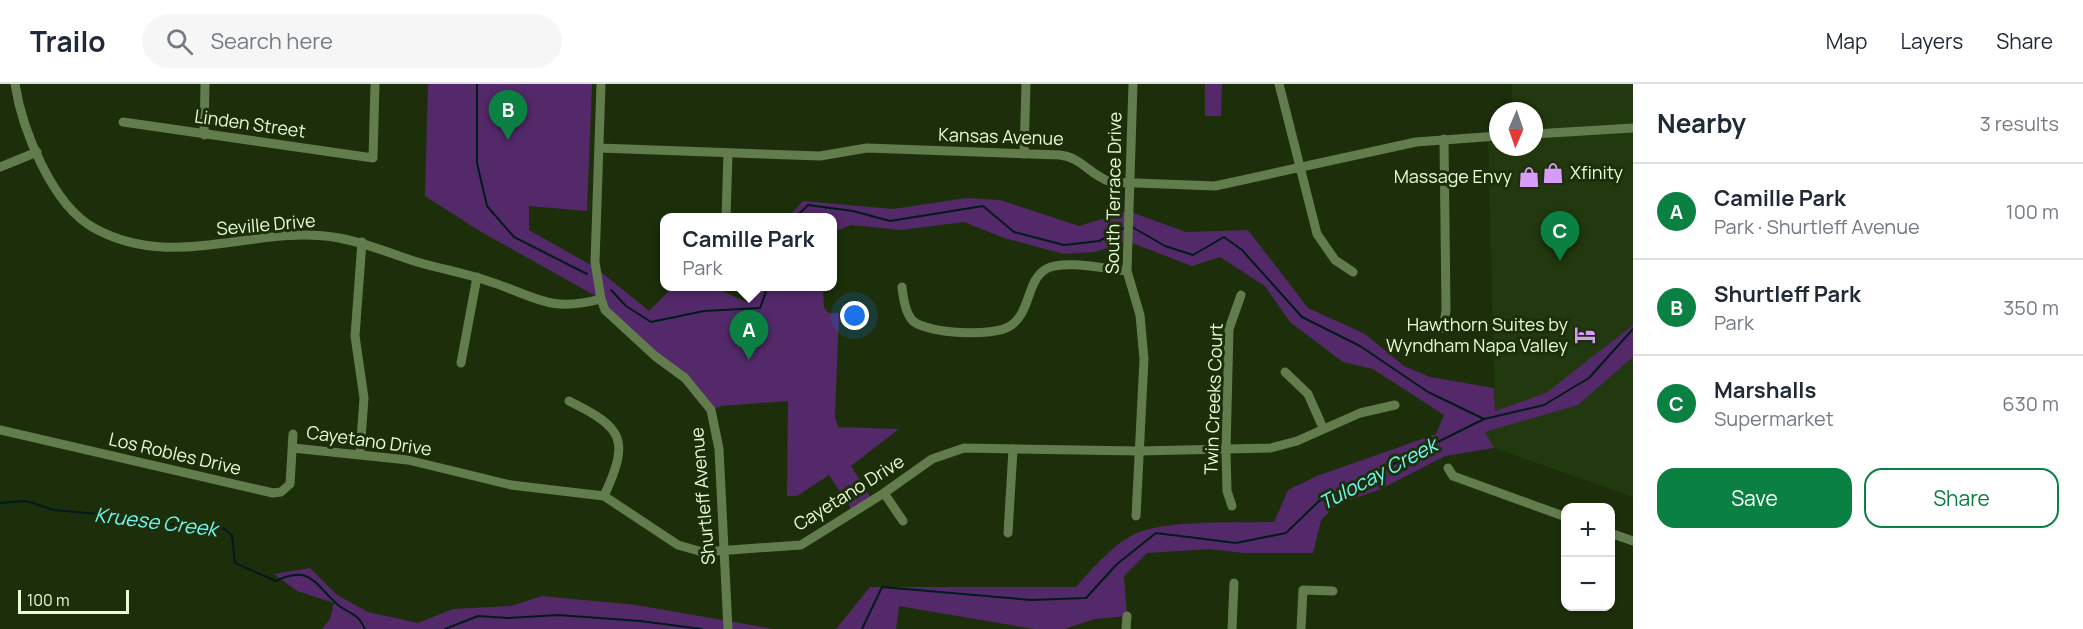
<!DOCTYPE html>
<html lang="en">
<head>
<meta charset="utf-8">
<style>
	body { margin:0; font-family:Manrope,sans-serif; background:#f6f6f7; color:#1f2937 }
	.controls { position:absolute; right:18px; bottom:18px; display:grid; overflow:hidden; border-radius:12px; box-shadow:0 2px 4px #0004 }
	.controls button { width:54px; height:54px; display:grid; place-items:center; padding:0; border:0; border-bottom:2px solid #e0e1e3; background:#fff; color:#1f2937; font:30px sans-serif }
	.compass { position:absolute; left:1489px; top:18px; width:54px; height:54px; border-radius:50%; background:#fff; box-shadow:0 2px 4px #0004; rotate:182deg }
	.scale { position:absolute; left:18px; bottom:15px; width:111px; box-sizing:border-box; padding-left:6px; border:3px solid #e7fdd8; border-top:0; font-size:16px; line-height:21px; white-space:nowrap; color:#e7fdd8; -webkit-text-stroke:4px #1c2f0a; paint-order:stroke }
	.you { position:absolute; left:855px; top:232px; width:21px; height:21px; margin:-15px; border:4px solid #fff; border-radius:50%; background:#1a73e8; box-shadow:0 0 0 9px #1a73e833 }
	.badge { display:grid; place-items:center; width:39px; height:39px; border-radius:50%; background:#0b8043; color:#fff; font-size:20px; font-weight:700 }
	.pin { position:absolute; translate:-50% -50px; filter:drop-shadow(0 2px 3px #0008) }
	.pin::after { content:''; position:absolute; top:32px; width:21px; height:18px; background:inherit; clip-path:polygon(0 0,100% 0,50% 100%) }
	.popup { position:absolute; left:660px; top:129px; width:177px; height:78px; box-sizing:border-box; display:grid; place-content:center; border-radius:12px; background:#fff; filter:drop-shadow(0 2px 4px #0005); font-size:20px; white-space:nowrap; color:#747a83 }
	.popup b { font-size:22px; color:#1f2937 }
	.popup::after { content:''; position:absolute; left:50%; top:100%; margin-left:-12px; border:12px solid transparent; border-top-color:#fff }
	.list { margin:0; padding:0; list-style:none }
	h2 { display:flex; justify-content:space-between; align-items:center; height:78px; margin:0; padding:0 24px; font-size:26px }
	h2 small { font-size:20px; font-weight:400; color:#747a83 }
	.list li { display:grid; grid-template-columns:39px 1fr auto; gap:18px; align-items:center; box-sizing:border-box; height:96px; padding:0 24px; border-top:2px solid #e0e1e3 }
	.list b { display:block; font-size:22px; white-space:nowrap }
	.list p { margin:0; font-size:20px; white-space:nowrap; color:#747a83 }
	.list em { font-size:20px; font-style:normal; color:#747a83 }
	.actions { display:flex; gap:12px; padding:18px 24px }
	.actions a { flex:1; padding:14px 0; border:2px solid #0b8043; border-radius:18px; text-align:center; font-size:21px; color:#0b8043 }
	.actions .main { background:#0b8043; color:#fff }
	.icon { flex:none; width:33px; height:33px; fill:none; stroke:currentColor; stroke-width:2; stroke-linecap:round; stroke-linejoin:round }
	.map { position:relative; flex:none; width:1633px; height:545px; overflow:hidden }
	header { display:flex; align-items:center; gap:36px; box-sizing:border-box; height:84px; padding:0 30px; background:#fff; border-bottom:2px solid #e0e1e3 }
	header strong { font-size:28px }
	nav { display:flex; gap:33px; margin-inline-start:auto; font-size:21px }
	.search { width:420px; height:54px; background:#f6f6f7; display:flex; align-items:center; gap:15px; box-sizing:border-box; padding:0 21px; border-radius:33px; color:#747a83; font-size:22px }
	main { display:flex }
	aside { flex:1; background:#fff }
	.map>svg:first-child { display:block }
</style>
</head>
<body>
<header>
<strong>Trailo</strong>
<div class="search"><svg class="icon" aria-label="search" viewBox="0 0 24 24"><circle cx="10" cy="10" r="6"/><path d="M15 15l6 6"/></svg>Search here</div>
<nav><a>Map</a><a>Layers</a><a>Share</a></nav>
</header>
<main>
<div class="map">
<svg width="1633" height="545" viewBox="0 0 1633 545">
	<rect width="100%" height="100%" fill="#1c2f0a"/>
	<!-- built -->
	<g fill="#22380e">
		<polygon points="1512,0 1633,0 1633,241 1546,310 1495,327 1488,53 1498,52 1498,63 1534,63 1534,27 1512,27"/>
		<polygon points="1633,273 1633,413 1494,364 1484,348 1578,321"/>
	</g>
	<!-- green -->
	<g fill="#54296a">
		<polygon points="428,0 592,0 587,127 529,122 529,146 596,184 649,227 673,203 714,203 746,218 752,203 823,203 824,224 829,229 839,229 835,333 838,343 899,345 851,382 873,417 854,429 829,391 797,412 787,412 788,317 721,322 711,326 701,311 627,247 601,215 478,146 425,112"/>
		<polygon points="1205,0 1222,0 1221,32 1205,32"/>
		<path d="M 967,114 L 1000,116 L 1079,142 L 1128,127 L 1186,148 L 1248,146 L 1308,224 L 1365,250 L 1404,282 L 1430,293 L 1494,304 L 1495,327 L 1546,309 L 1633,241 L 1633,273 L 1578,321 L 1485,348 L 1494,364 L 1445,372 L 1381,405 L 1336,421 L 1321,436 L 1313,469 L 1244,469 L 1209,465 L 1147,469 L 1124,492 L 1127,532 L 1095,535 L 1064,545 L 1034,545 L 899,522 L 896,545 L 836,545 L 870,503 L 1076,503 C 1092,485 1116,457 1139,448 C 1173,436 1237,439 1274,438 L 1288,406 L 1317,392 L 1436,350 L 1444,331 L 1373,285 L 1343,278 L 1290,238 L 1265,202 L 1220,173 L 1192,182 L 1127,157 L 1095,168 L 1064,170 L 1004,154 L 964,138 L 901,146 L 851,141 L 833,148 L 833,134 L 775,134 L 776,130 L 791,130 L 803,117 L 893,125 Z"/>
		<polygon points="310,484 337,511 368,528 418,539 453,525 511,522 542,512 636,521 774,545 322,545 330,535 334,519 297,507 274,490"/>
	</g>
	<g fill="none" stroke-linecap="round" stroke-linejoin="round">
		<!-- stream -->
		<g stroke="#011b1a" stroke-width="2">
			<polyline points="477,0 477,79 487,122 514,153 587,190"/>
			<polyline points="795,134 808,121 853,127 890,137 983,122 1014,148 1064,161 1099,157 1124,144"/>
			<polyline points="1132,143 1165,162 1193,171 1224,153 1242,166 1302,233 1360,262 1428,308 1484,335"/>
			<polyline points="611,206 626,222 651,238 704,227 760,224 768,202"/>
			<path d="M 0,419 L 26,417 L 54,426 L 133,433 L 190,444 L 219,441 L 232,451 L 235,479 L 276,497 C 311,480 315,501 338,521 C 351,531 357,528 365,545"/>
			<polyline points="445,545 478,532 508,534 558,531 640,537 702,545"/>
			<polyline points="862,545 882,503 1031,516 1086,514 1117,480 1156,449 1236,459 1286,449 1319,417 1484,335 1544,321 1589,294 1633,245"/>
		</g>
		<!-- minor -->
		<g stroke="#627c4e" stroke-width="9">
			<path d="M 15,0 C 22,45 52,121 94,144 C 175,189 256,139 339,154 C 367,159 391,170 417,178 C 441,185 465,189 488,197 C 536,212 547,229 601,215"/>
			<polyline points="601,0 595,178 601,215 605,226 655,272 685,294 711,326 719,365 728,545"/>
			<polyline points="1133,0 1127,187 1140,231 1144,275 1136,432"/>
			<polyline points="1279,0 1317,150 1335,176 1353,188"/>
			<polyline points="123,38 373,74 375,0"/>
			<polyline points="1534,50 1633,44"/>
			<polyline points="204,51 205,0"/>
			<path d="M 599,64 L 820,72 L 867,64 L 1060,71 C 1081,73 1091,92 1111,98 L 1215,102 L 1416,58 L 1498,52"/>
			<polyline points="1024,70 1026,0"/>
			<polyline points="0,83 37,68"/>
			<polyline points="726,134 728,69"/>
			<path d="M 902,203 C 903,213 905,229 913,237 C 928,250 994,253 1010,242 C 1031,229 1026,197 1046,185 C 1063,175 1107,185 1127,187"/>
			<polyline points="1443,244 1446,227 1444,55"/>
			<polyline points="461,279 477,193"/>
			<polyline points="1285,288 1308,310 1323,344"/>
			<path d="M 569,317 C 624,344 630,356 604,412"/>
			<polyline points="0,346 273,409 281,408 290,400 293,350"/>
			<polyline points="293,364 408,376 511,401 604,412 678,461 699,467 716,467 801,461 884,409 932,375 964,364 1139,367 1271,364 1297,357 1360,329 1395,321"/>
			<polyline points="360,369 364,314 355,252 362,158"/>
			<polyline points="1448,384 1453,392 1566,433"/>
			<polyline points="884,409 903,437"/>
			<polyline points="1232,422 1227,407 1226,366 1229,245 1241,211"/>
			<polyline points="1008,449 1013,365"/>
			<polyline points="1610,449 1633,457"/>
			<polyline points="1126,545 1127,532"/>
			<polyline points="1232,545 1234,499"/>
			<polyline points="1301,545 1303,506 1333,507"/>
		</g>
	</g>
	<!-- icons -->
	<defs>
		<symbol id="shop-bare" viewBox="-9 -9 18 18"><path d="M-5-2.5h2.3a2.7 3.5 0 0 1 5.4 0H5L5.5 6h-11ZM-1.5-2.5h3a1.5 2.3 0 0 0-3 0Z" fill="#d79bf9" stroke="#1c2f0a" stroke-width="2.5" paint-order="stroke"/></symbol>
		<symbol id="hotel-bare" viewBox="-9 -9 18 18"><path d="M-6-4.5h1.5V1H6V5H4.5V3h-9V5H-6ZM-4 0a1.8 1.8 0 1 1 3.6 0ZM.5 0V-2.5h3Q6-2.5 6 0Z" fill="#d79bf9" stroke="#1c2f0a" stroke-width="2.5" paint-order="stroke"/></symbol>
	</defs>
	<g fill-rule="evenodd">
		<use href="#shop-bare" x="1538" y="74" width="30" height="30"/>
		<use href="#shop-bare" x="1514" y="78" width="30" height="30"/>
		<use href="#hotel-bare" x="1570" y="236" width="30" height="30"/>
	</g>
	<g text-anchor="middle" stroke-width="6" stroke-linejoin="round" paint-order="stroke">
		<!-- street labels -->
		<g font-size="18" fill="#e7fdd8" stroke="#1c2f0a">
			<text transform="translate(250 40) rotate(8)" y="6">Linden Street</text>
			<text transform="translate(1001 53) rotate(2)" y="6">Kansas Avenue</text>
			<text transform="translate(1114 109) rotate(-89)" y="6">South Terrace Drive</text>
			<text transform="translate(266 141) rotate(-5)" y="6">Seville Drive</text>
			<text transform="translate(1214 315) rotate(-88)" y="6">Twin Creeks Court</text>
			<text transform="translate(369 357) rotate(8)" y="6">Cayetano Drive</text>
			<text transform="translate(175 370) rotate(13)" y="6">Los Robles Drive</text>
			<text transform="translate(849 409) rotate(-32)" y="6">Cayetano Drive</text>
			<text transform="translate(703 412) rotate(-95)" y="6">Shurtleff Avenue</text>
		</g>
		<!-- poi labels -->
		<g font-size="18" fill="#e7fdd8" stroke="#1c2f0a" text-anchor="end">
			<text x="1570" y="95" text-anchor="start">Xfinity</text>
			<text x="1512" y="99">Massage Envy</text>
			<text x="1568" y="247">Hawthorn Suites by<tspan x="1568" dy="21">Wyndham Napa Valley</tspan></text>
		</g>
		<!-- water labels -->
		<g font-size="20" font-style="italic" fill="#73f7f3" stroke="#1c2f0a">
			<text transform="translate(1378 390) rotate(-28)" y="7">Tulocay Creek</text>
			<text transform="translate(156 438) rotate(7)" y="7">Kruese Creek</text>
		</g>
	</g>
</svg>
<div class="controls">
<button>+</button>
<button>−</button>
</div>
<svg class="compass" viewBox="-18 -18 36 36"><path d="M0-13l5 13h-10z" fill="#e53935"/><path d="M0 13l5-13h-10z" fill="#747a83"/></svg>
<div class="scale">100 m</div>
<div class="you"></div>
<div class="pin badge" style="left:749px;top:276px">A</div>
<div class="popup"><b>Camille Park</b>Park</div>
<div class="pin badge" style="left:508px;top:56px">B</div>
<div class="pin badge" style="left:1560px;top:177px">C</div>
</div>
<aside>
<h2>Nearby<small>3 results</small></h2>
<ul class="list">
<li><span class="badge">A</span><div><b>Camille Park</b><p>Park · Shurtleff Avenue</p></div><em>100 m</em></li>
<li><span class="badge">B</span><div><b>Shurtleff Park</b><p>Park</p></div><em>350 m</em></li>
<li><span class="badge">C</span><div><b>Marshalls</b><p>Supermarket</p></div><em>630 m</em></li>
</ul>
<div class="actions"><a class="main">Save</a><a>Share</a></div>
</aside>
</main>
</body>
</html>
